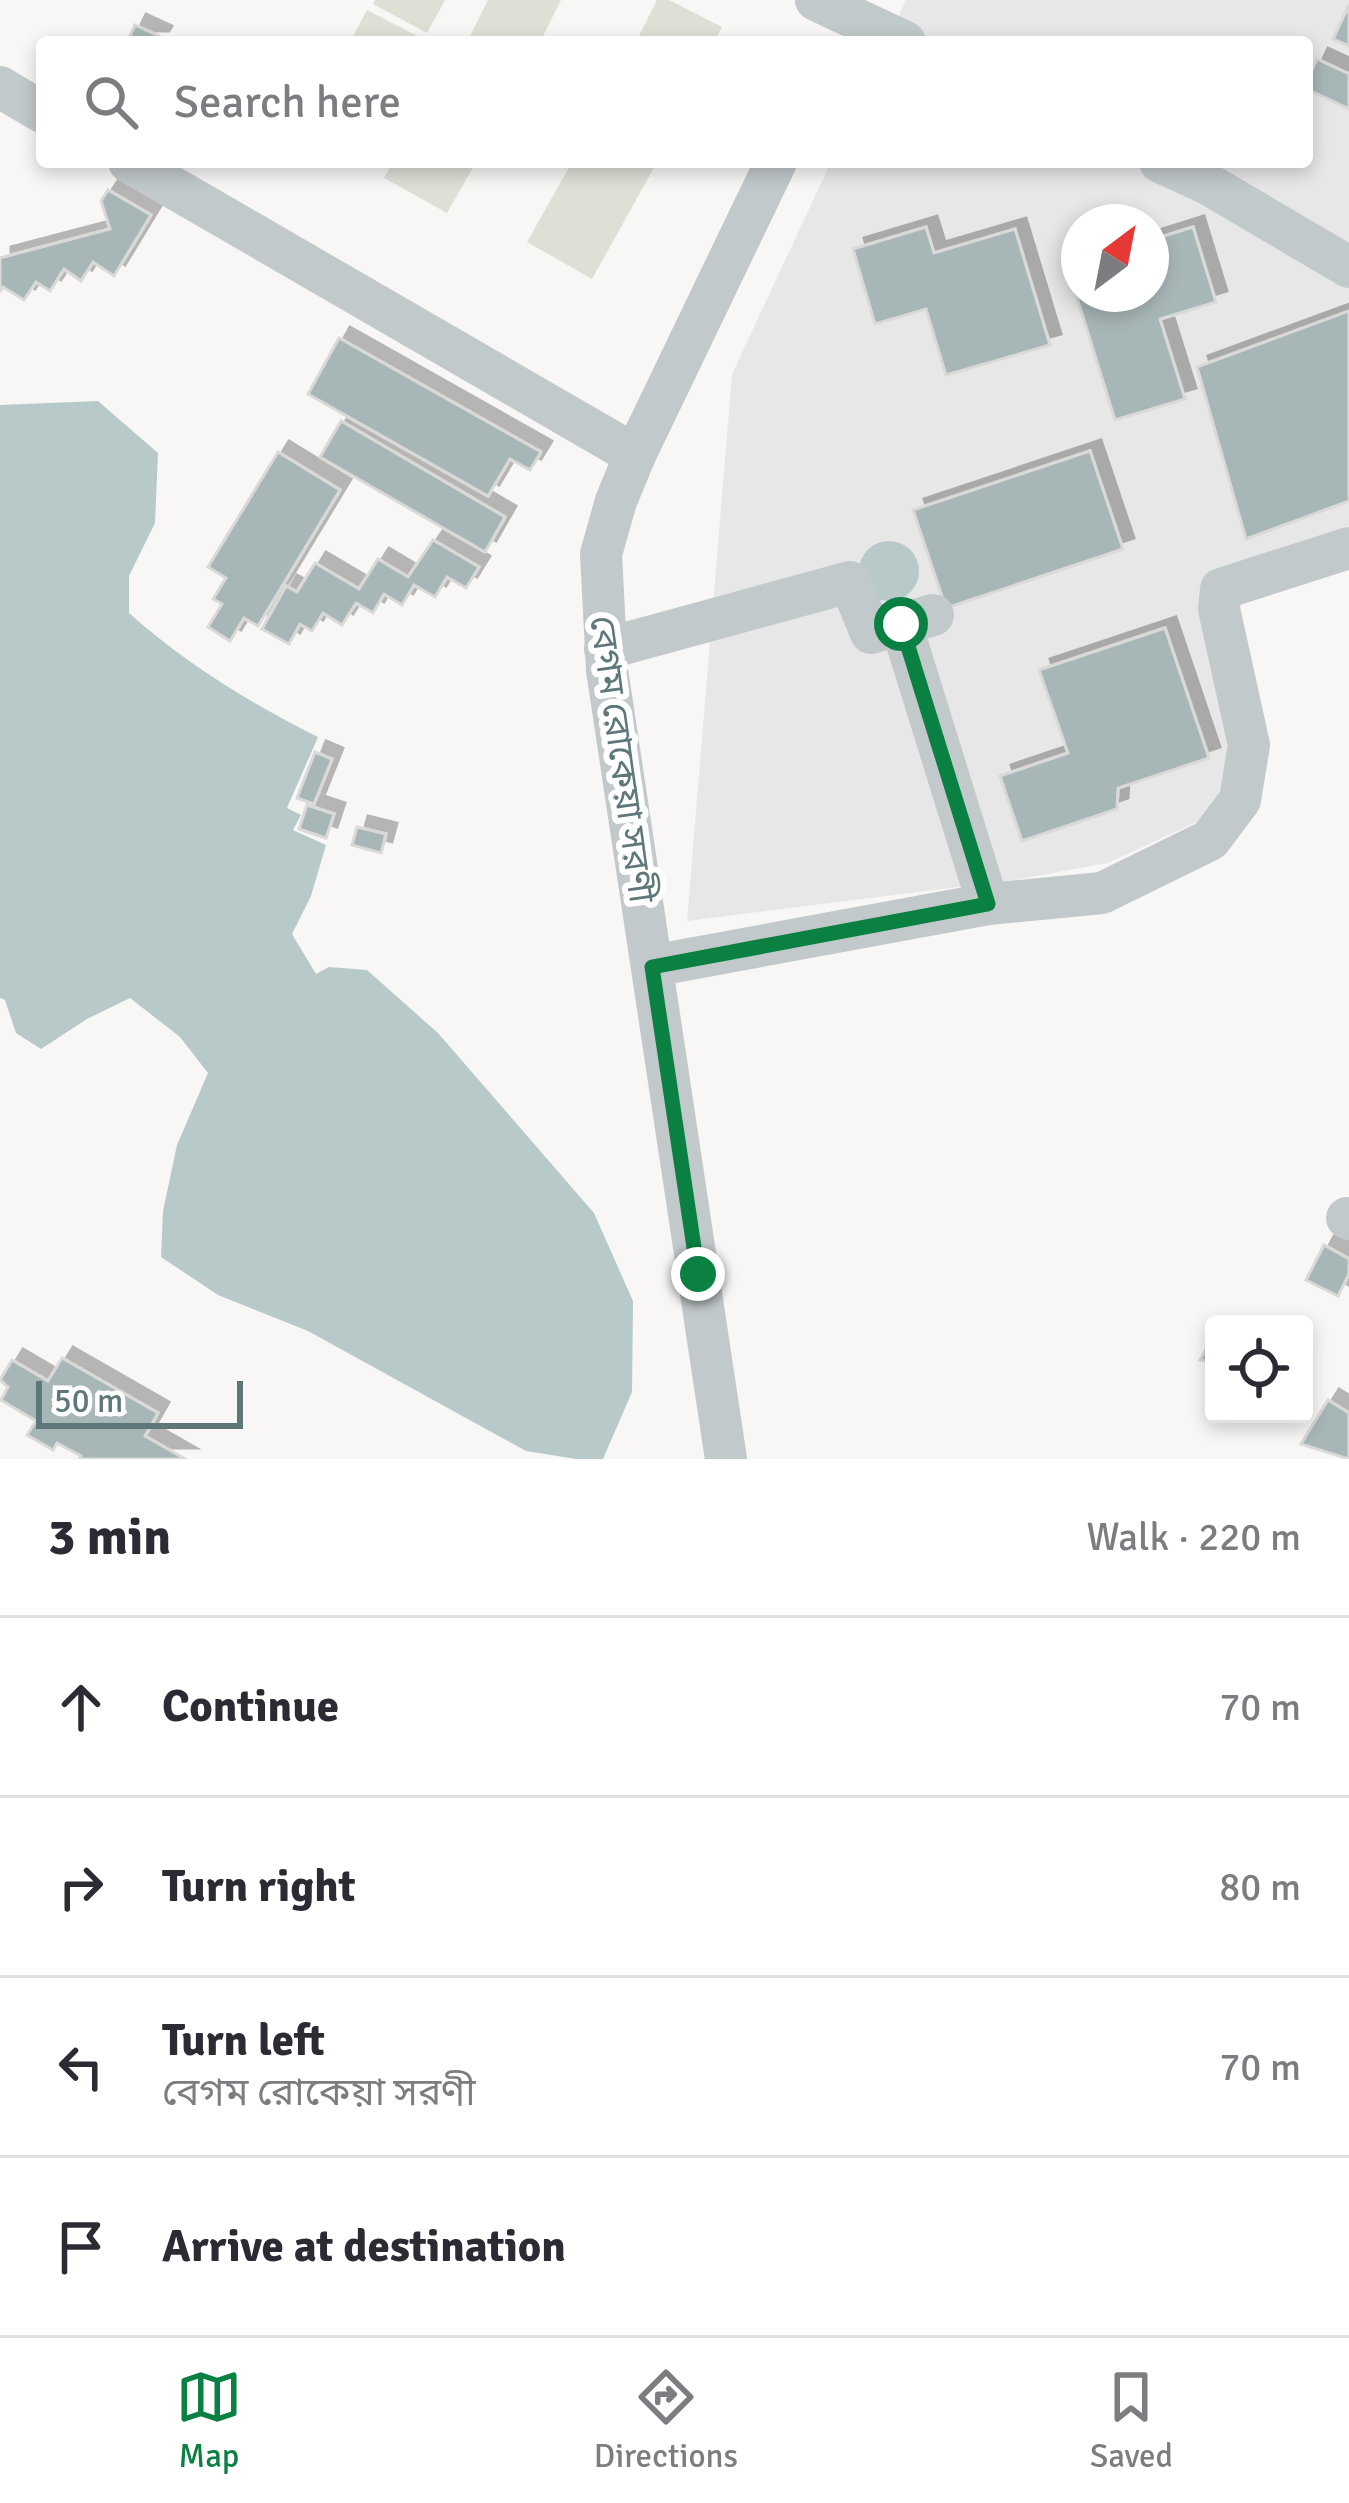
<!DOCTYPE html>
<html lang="en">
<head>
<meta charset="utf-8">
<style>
	body { margin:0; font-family:Signika,"Noto Sans Bengali",sans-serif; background:#f2f2f3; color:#2b2b33 }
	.controls { position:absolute; right:36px; bottom:36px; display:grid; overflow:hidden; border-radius:12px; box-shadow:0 6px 18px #0003 }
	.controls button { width:108px; height:108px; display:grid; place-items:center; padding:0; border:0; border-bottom:3px solid #e1e1e2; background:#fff; color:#2b2b33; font:60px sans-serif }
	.compass { position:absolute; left:1061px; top:204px; width:108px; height:108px; border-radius:50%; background:#fff; box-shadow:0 6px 18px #0003; rotate:32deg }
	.scale { position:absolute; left:36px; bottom:30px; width:207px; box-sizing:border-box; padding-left:12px; border:6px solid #5d777b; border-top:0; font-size:33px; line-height:42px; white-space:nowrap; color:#5d777b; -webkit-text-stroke:9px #fff; paint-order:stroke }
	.stop { position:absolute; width:36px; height:36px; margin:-27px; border:9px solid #0b8043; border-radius:50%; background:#fff }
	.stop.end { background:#0b8043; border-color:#fff; box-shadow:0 3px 12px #0008 }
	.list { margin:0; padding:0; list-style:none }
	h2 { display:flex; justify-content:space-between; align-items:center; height:156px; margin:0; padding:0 48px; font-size:51px }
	h2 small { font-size:39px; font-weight:400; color:#7c7c81 }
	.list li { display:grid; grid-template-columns:78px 1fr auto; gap:36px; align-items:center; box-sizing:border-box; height:180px; padding:0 48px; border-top:3px solid #e1e1e2 }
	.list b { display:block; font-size:45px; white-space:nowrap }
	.list p { margin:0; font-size:39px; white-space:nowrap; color:#7c7c81 }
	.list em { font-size:39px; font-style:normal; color:#7c7c81 }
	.icon { flex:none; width:66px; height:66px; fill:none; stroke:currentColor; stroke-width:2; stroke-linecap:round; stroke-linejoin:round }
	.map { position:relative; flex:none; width:1349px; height:1459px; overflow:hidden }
	.search { position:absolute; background:#fff; box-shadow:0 6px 18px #0003; left:36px; right:36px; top:36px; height:132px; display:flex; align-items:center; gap:30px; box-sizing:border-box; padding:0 42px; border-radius:12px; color:#7c7c81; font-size:45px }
	.sheet { height:876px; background:#fff }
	nav { display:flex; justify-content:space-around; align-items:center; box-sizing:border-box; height:168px; border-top:3px solid #e1e1e2; background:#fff; font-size:33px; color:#7c7c81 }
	nav a { display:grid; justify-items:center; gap:6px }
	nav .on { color:#0b8043 }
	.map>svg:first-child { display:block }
</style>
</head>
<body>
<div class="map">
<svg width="1349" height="1459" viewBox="0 0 1349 1459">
	<defs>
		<filter id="shadow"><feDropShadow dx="11" dy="-11" stdDeviation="0" flood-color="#0004"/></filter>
	</defs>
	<rect width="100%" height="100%" fill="#f8f7f5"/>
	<!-- built -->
	<path fill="#e6e7e6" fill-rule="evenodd" d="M 906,0 L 1349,0 L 1349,526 L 1235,567 L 1235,738 L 1228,787 L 1201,820 L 1108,863 L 1014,880 L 687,921 L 732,374 L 831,162 L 1307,162 L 1307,42 L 887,42 ZM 1079,222 L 1151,222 L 1151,294 L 1079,294 Z"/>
	<!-- green -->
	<g fill="#dce0d5">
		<polygon points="375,0 445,0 427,33 373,4"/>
		<polygon points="488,0 561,0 540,42 467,42"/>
		<polygon points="657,0 669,0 722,27 714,42 636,42"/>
		<polygon points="367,10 427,41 426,42 350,42"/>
		<polygon points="393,162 476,162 447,213 384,178"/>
		<polygon points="572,162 652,162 656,164 592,279 527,242"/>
	</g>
	<!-- water -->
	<g fill="#b7cac9">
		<path d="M 98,401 L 158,453 L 155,523 L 129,576 L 129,613 C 186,664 250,703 318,737 L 287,808 L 301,815 L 293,830 L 326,845 L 311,896 L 292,934 L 316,974 L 329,967 L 367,970 L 438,1033 L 594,1213 L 633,1301 L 632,1392 L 603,1459 L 576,1459 L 526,1451 L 308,1331 L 218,1295 L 161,1257 L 163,1211 L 177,1145 L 208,1073 L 180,1037 L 130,998 L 87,1019 L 41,1049 L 16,1033 L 5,1000 L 0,998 L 0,405 Z"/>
		<circle cx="889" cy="571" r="30"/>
	</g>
	<!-- building -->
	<g fill="#a7b6b7" stroke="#d9d9d7" stroke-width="3" filter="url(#shadow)">
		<polygon points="1349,5 1349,46 1333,39"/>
		<polygon points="135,25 161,37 158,42 127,42"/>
		<polygon points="1317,59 1349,74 1349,109 1307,89 1307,81"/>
		<polygon points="108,190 151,215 114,276 93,262 81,281 64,269 50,291 36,282 24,300 3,287 0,291 0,258 110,229 101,201"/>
		<polygon points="926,227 934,253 1015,229 1050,345 946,375 926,309 875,324 853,249"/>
		<polygon points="1193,227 1216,302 1160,319 1185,399 1115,420 1074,288 1079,287 1079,294 1151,294 1151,240"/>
		<polygon points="1349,311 1349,501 1246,539 1197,367"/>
		<polygon points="339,338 541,452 530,470 510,459 488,496 308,394"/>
		<polygon points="341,421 505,517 485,552 320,457"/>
		<polygon points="1090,451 1123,549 946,608 913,510"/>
		<polygon points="278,452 340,490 258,626 244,618 230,641 208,627 222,604 213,599 226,578 208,567"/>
		<polygon points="433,540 479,567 466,588 447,577 435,597 414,585 402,605 384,594 373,613 356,603 342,625 323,613 312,631 300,624 289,644 262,629 286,586 297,592 315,563 359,589 378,559 408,577"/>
		<polygon points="1165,628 1209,758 1118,788 1117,809 1022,841 1000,776 1068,753 1039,670"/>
		<polygon points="315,752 332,759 314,804 297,798"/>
		<polygon points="307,805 334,814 326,838 299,829"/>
		<polygon points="357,827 386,834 381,853 352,845"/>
		<polygon points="1324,1245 1349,1259 1349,1274 1338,1296 1306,1280"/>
		<polygon points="1214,1335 1214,1362 1200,1360"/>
		<polygon points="62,1358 158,1413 145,1436 185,1459 79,1459 81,1456 57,1443 53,1450 27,1435 36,1421 1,1400 8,1387 0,1380 12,1360 48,1381"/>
		<polygon points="1328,1400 1349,1413 1349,1459 1301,1444"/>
	</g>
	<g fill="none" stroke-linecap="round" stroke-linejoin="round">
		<!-- minor -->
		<g stroke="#c2c9cb" stroke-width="42">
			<polyline points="816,0 905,42"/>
			<polyline points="0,87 42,112"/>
			<polyline points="129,162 635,455"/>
			<polyline points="1160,162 1208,184 1349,267"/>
			<polyline points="605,649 850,582 871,633 933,615"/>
			<polyline points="988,904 1102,893 1210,840 1240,800 1249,745 1219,609 1221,589 1349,548"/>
			<polyline points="652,966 988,904 901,624"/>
			<polyline points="1347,1218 1349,1219"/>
			<polyline points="726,1459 607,670 601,554 616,501 635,455 776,162"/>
		</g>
	</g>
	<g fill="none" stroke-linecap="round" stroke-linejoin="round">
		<!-- route -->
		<polyline stroke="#0b8043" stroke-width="15" points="698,1274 652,967 988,904 901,624"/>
	</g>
	<g text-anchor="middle" stroke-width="12" stroke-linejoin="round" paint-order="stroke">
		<!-- street labels -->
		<g font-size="36" fill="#5d777b" stroke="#fff">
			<text transform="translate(623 759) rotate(82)" y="13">বেগম রোকেয়া সরণী</text>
		</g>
	</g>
</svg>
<div class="controls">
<button><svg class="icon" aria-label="locate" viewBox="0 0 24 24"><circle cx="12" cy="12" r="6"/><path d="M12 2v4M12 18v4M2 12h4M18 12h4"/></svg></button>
</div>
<svg class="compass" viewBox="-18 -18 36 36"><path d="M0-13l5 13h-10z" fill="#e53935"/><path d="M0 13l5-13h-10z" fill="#7c7c81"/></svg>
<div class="scale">50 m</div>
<div class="stop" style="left:901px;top:624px"></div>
<div class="stop end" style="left:698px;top:1274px"></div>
<div class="search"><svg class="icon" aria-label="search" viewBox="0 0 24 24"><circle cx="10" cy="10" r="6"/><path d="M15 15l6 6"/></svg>Search here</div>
</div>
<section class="sheet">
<h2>3 min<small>Walk · 220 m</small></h2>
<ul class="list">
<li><svg class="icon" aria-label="ahead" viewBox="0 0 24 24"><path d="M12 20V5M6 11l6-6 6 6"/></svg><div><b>Continue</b></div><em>70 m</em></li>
<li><svg class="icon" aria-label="right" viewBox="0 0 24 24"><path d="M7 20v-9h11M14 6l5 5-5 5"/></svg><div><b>Turn right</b></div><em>80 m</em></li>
<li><svg class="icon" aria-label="left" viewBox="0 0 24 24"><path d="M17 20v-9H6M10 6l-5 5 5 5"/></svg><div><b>Turn left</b><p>বেগম রোকেয়া সরণী</p></div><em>70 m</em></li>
<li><svg class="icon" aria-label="arrive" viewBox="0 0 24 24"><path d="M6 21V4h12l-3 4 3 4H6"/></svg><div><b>Arrive at destination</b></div></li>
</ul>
</section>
<nav>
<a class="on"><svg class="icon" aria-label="map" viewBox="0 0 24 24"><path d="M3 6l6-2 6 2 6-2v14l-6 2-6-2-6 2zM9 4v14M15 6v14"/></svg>Map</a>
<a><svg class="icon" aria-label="directions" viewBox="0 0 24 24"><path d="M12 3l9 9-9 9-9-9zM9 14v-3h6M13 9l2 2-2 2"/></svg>Directions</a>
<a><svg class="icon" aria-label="saved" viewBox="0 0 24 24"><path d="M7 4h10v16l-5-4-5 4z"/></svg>Saved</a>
</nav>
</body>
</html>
